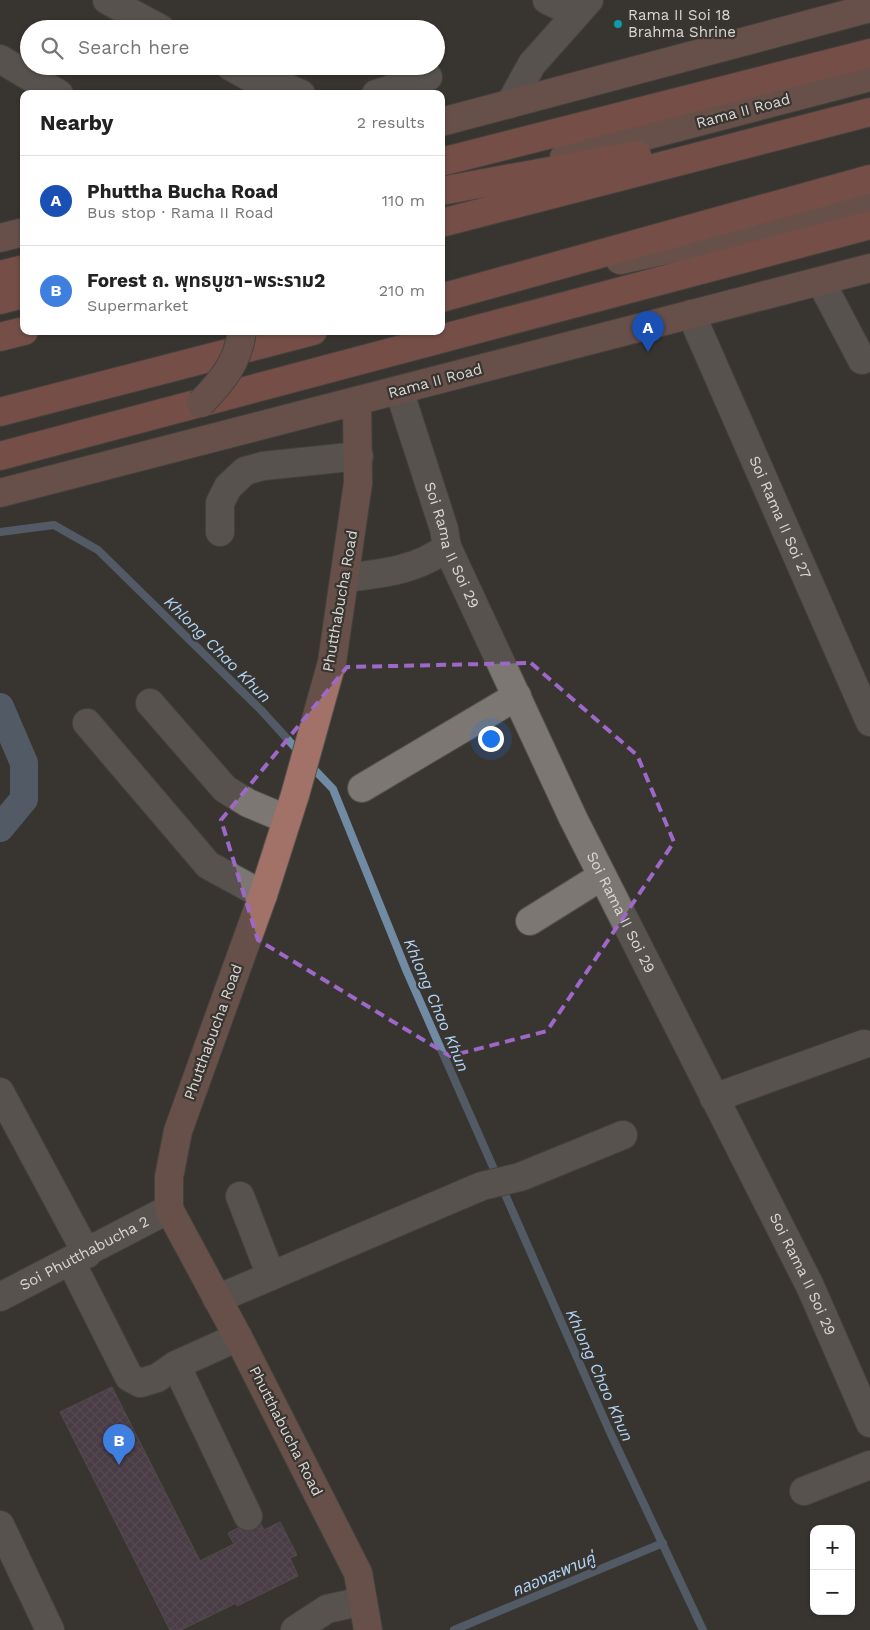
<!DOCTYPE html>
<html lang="en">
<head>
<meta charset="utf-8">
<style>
	body { margin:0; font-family:"Work Sans","Noto Sans Thai",sans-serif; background:#f6f6f6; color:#222 }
	.controls { position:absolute; right:15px; bottom:15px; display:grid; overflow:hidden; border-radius:10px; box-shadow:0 1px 4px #0004 }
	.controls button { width:45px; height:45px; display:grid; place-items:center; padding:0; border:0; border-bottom:1px solid #e0e0e0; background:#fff; color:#222; font:25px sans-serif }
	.you { position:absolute; left:490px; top:738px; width:18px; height:18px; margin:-12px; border:4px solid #fff; border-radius:50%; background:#1a73e8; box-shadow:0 0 0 8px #1a73e833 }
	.badge { display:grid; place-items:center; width:32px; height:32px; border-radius:50%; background:#1a73e8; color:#fff; font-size:16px; font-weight:700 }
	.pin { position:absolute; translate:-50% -41px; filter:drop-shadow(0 1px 2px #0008) }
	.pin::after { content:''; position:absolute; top:26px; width:18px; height:15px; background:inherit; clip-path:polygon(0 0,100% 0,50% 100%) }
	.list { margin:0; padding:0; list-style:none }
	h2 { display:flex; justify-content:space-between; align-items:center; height:65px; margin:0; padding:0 20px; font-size:21px }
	h2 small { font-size:16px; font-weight:400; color:#767676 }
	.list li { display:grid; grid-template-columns:32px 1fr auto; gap:15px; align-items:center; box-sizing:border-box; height:90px; padding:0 20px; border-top:1px solid #e0e0e0 }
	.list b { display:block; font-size:19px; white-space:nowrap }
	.list p { margin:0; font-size:16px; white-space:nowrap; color:#767676 }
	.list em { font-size:16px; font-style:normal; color:#767676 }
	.icon { flex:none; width:28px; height:28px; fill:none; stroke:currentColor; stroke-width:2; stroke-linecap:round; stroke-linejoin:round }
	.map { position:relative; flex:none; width:870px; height:1630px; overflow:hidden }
	.search { position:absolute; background:#fff; box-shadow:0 1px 4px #0004; left:20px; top:20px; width:425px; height:55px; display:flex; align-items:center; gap:12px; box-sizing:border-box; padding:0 18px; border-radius:28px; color:#767676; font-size:19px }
	.panel { position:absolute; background:#fff; box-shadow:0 1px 4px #0004; left:20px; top:90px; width:425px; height:245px; border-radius:10px }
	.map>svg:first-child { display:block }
</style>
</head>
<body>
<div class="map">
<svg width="870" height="1630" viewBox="0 0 870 1630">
	<defs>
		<pattern id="building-cross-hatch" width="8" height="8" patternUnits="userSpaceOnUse" patternTransform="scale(1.25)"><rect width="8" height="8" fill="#61485f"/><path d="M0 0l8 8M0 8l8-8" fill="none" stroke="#776275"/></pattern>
	</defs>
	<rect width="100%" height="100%" fill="#393531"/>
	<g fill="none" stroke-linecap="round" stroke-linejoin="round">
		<!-- stream -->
		<g stroke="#718ba5" stroke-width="8">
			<polyline points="0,532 54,525 98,550 261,710 301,754"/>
			<polyline points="310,765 333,789 407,972 609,1430 703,1630"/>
			<polyline points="454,1630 663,1543"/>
		</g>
		<!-- canal -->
		<polyline stroke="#718ba5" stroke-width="28" points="0,707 24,763 24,799 0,828"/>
	</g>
	<!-- building -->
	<polygon fill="url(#building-cross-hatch)" stroke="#6e696d" points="112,1387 200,1561 234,1544 228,1533 258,1518 264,1530 280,1522 297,1555 290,1558 298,1576 237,1606 236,1603 181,1630 170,1630 60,1412"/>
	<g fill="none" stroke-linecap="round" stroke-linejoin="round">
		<defs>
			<g id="minor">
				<polyline points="107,0 161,29"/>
				<polyline points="547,0 576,14"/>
				<polyline points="0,59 59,94"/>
				<polyline points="230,66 253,79 272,81 301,94"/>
				<polyline points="376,94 428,77"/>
				<polyline points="510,104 532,64 589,0"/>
				<polyline points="821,282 862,360"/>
				<path id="s1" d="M 691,314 L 870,722"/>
				<path id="s2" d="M 399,390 L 444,529 L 447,547 L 573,818 L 810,1286 L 870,1423"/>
				<polyline points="220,532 220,503 228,487 245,471 263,466 359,456"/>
				<path d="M 345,578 C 380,574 419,570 447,547"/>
				<polyline points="150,703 225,789 248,803 286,819"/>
				<polyline points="87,723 208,865 263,895"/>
				<polyline points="362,788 517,696"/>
				<polyline points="530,921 602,876"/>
				<polyline points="0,1092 87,1254"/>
				<polyline points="714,1098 864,1044"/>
				<polyline points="240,1196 271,1276"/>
				<polyline points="71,1262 129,1377 140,1383 157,1378 176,1365"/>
				<path id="s3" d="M 0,1297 L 169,1209"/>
				<polyline points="217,1299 482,1186 520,1177 623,1135"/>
				<polyline points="238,1337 176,1365 248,1516"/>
				<polyline points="804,1491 870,1465"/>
				<polyline points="0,1525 50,1630"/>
				<polyline points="295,1630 327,1609 363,1601"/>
			</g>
			<g id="major">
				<polyline points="441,122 870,8"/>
				<polyline points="564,157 870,77"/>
				<polyline points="0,238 24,232"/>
				<polyline points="620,260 870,206"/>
				<polyline points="357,401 358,483 332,662 295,795 263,895 178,1131 169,1177 169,1209 238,1337 358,1573 368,1630"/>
				<polyline points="0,493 870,268"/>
			</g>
			<g id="highway">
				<polyline points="441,162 870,53"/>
				<polyline points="441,191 637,155"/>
				<polyline points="441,223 870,112"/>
				<polyline points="0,275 24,269"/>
				<polyline points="441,298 870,179"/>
				<polyline points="0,300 24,294"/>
				<polyline points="0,337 24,331"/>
				<polyline points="0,412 313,331"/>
				<polyline points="0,456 870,225"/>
			</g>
		</defs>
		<!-- minor casing -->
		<use href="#minor" stroke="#54514e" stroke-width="30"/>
		<!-- major casing -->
		<use href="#major" stroke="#54514e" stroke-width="30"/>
		<!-- highway casing -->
		<use href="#highway" stroke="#54514e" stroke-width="30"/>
		<!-- minor -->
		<use href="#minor" stroke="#7c7772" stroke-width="28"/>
		<!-- major -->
		<use href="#major" stroke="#a27268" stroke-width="28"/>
		<!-- highway -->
		<use href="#highway" stroke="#bc6e62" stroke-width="28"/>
		<defs>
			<path id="major-bridge" d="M 201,403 C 222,381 238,363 242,331"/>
		</defs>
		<!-- major-bridge casing -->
		<use href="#major-bridge" stroke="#54514e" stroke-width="30" stroke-linecap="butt"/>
		<!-- major-bridge -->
		<use href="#major-bridge" stroke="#a27268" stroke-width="28"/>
	</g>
	<!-- marked area -->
	<path d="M0 0H870V1630H0ZM 531,663 L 637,755 L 674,842 L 547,1031 L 450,1056 L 258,940 L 221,820 L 347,667 Z" fill="#393531" fill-opacity=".55" fill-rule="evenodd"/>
	<path fill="none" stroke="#9d68c7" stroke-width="4" stroke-dasharray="10 6" stroke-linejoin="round" d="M 531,663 L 637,755 L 674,842 L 547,1031 L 450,1056 L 258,940 L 221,820 L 347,667 Z"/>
	<!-- markers -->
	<circle fill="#0f9aa8" stroke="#393531" stroke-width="2" cx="618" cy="24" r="5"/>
	<g text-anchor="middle" stroke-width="4.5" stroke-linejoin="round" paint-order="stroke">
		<!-- poi labels -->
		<g font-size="15" fill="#dbd8d6" stroke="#393531" text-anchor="start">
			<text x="628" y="20">Rama II Soi 18<tspan x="628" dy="17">Brahma Shrine</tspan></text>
		</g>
		<!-- street labels -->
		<g font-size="15" fill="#dbd8d6" stroke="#393531">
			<text transform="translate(743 111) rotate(-15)" y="5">Rama II Road</text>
			<text transform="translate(435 381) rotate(-15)" y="5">Rama II Road</text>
			<text dy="5" stroke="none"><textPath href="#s1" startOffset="222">Soi Rama II Soi 27</textPath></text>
			<text dy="5" stroke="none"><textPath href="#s2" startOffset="164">Soi Rama II Soi 29</textPath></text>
			<text transform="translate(340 601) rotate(-80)" y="5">Phutthabucha Road</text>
			<text dy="5" stroke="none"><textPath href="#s2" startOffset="569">Soi Rama II Soi 29</textPath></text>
			<text transform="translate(213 1032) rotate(-70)" y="5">Phutthabucha Road</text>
			<text dy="5" stroke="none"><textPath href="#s3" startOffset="95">Soi Phutthabucha 2</textPath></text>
			<text dy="5" stroke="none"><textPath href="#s2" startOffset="974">Soi Rama II Soi 29</textPath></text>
			<text transform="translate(286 1431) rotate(63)" y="5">Phutthabucha Road</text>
		</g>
		<!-- water labels -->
		<g font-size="16" font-style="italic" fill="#b1d6f9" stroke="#393531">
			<text transform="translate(218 649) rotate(45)" y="6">Khlong Chao Khun</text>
			<text transform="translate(437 1005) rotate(67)" y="6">Khlong Chao Khun</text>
			<text transform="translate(600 1375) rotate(66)" y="6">Khlong Chao Khun</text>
			<text transform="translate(553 1574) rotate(-23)" y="6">คลองสะพานคู่</text>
		</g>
	</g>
</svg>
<div class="controls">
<button>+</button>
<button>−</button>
</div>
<div class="you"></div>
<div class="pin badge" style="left:648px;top:352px;background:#1a4fb4">A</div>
<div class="pin badge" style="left:119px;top:1465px;background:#3f7fe0">B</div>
<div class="search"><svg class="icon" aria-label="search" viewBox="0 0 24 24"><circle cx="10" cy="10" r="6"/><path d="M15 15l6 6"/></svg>Search here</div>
<section class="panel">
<h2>Nearby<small>2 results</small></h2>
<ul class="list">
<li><span class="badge" style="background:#1a4fb4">A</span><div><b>Phuttha Bucha Road</b><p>Bus stop · Rama II Road</p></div><em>110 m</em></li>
<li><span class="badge" style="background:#3f7fe0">B</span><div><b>Forest ถ. พุทธบูชา-พระราม2</b><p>Supermarket</p></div><em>210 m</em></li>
</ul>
</section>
</div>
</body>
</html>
